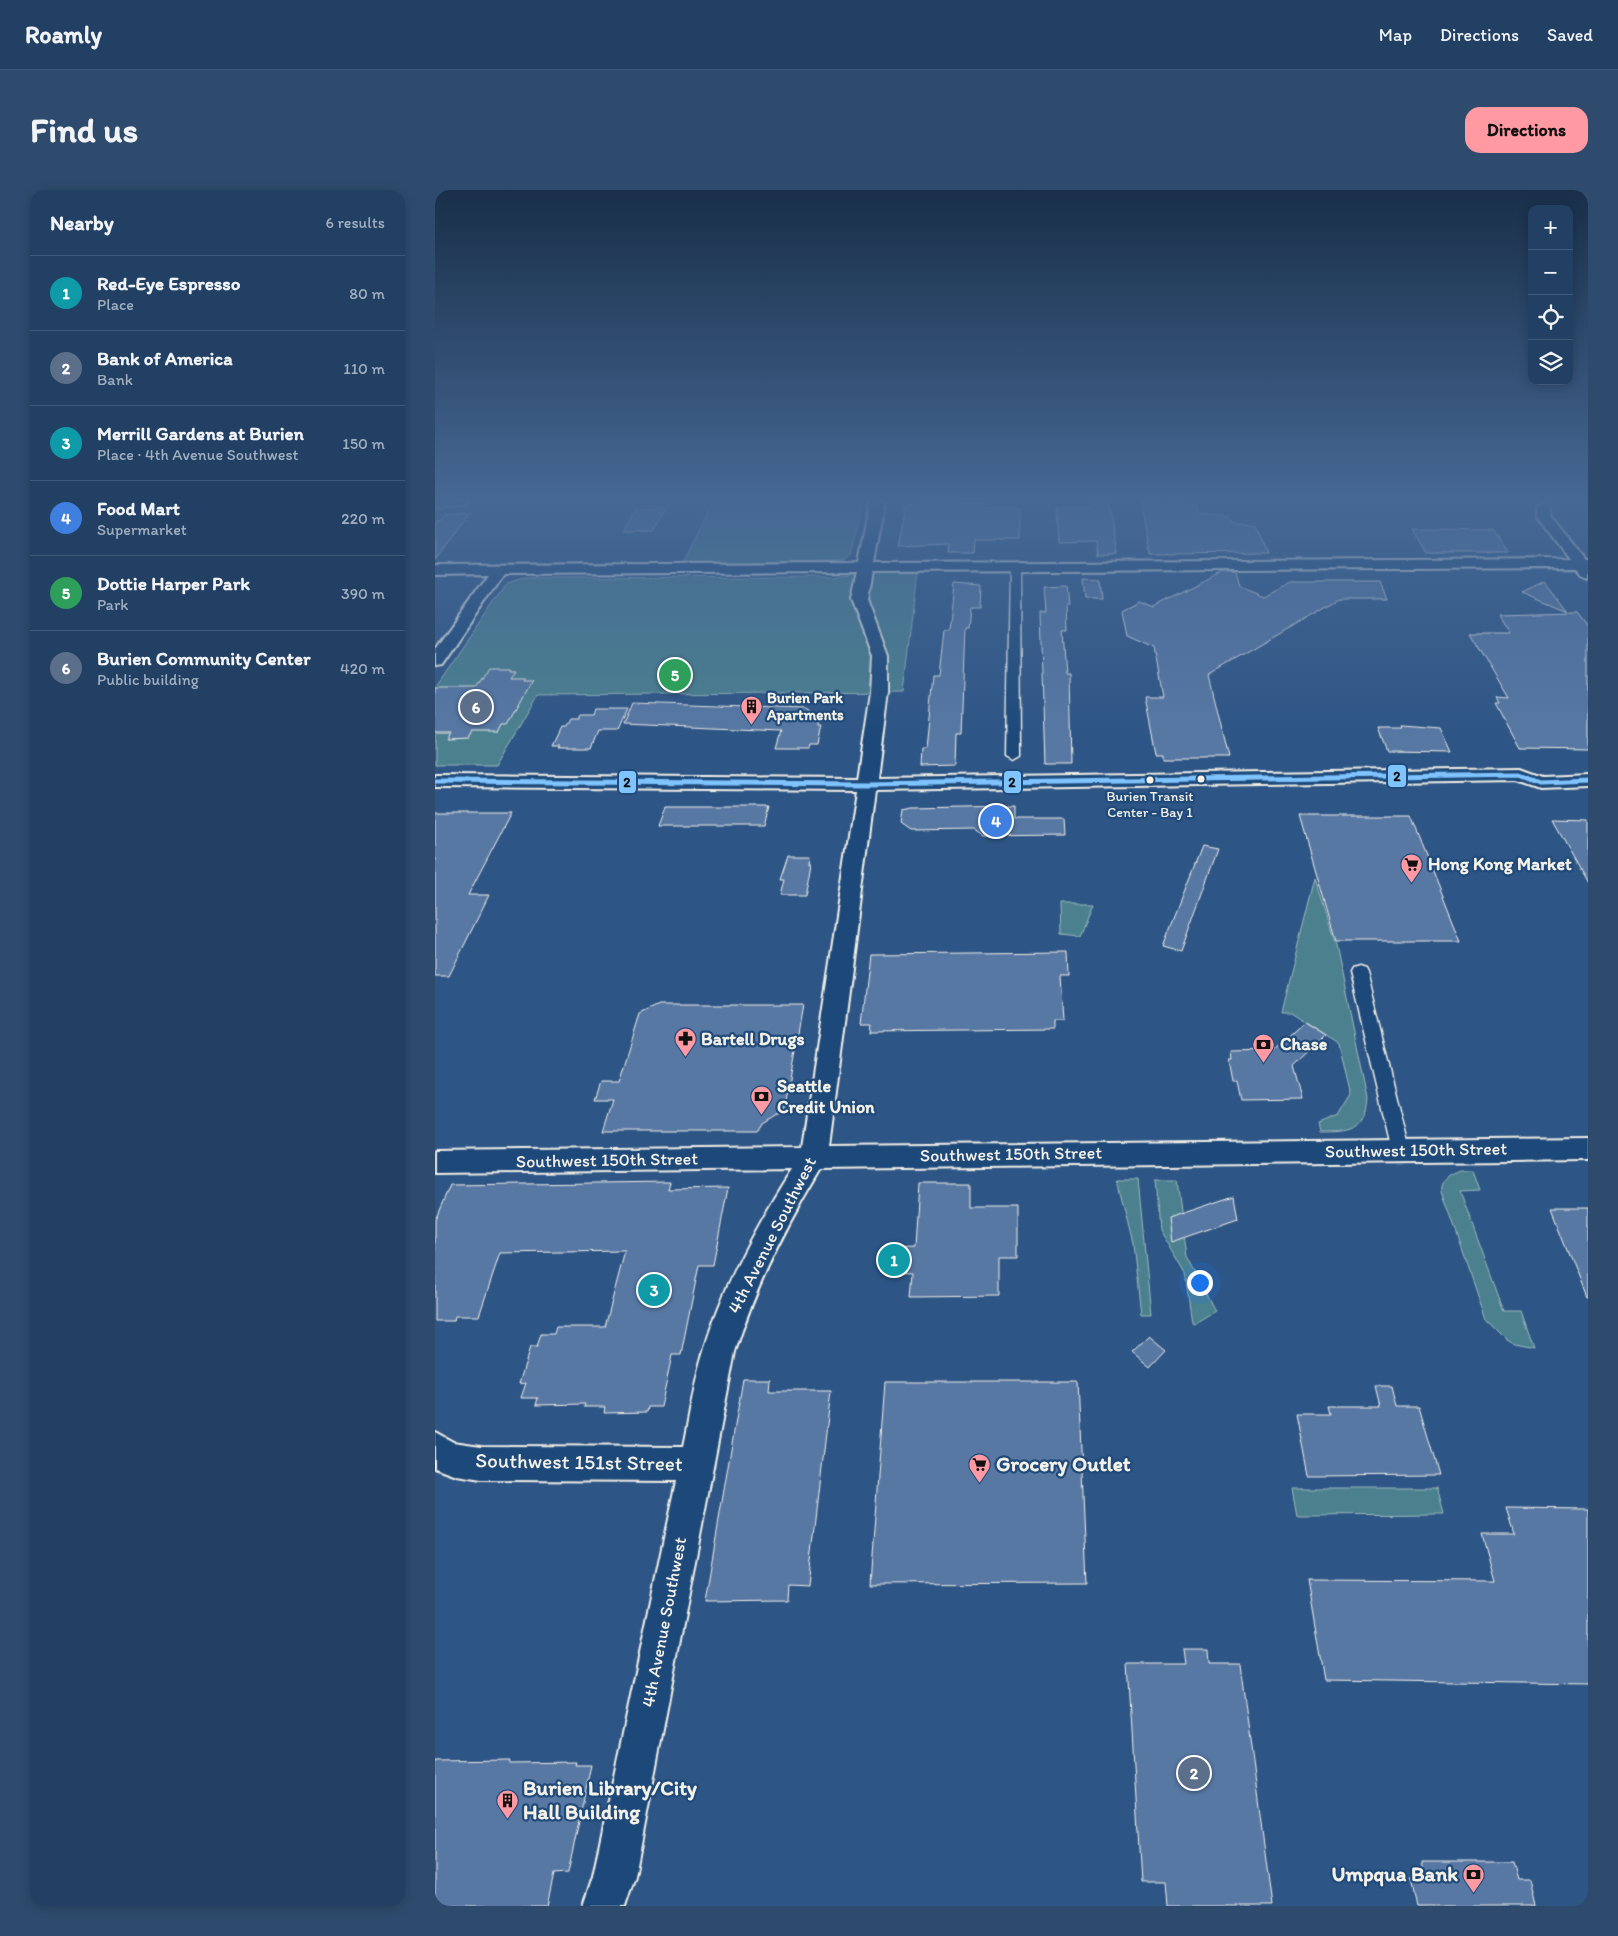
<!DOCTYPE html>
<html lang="en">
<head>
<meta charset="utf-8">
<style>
	body { margin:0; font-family:Itim,sans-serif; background:#2e4b6d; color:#f1f3f6 }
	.controls { position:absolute; right:15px; top:15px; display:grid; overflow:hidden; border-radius:10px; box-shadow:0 2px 12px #0003 }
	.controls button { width:45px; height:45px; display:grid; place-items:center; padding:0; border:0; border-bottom:1px solid #3f5978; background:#224064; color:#f1f3f6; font:25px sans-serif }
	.you { position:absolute; left:764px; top:1092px; width:18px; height:18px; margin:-12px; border:4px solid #fff; border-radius:50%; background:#1a73e8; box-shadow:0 0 0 8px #1a73e833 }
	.badge { display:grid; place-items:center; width:32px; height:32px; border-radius:50%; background:#ff9aa2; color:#fff; font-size:16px; font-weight:700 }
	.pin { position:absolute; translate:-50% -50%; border:2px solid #fff; box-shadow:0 1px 5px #0006 }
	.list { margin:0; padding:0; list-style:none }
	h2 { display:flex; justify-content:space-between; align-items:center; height:65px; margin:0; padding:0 20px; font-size:21px }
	h2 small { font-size:16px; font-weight:400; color:#a2afbf }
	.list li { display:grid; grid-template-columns:32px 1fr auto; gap:15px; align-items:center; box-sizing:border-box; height:75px; padding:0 20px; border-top:1px solid #3f5978 }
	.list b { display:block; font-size:19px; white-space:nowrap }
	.list p { margin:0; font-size:16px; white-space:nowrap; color:#a2afbf }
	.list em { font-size:16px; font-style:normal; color:#a2afbf }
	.icon { flex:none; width:28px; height:28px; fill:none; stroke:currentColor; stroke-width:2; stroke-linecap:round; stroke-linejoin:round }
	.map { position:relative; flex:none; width:1153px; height:1716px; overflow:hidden; border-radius:15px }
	header { display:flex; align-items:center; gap:30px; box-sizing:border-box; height:70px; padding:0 25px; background:#224064; border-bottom:1px solid #3f5978 }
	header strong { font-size:24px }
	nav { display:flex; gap:28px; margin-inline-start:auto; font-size:18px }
	.intro { display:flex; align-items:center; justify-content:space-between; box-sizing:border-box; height:120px; padding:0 30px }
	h1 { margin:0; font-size:35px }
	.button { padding:12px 22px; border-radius:15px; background:#ff9aa2; color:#111; font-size:18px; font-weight:700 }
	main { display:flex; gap:30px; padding:0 30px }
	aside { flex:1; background:#224064; border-radius:15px; box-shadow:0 2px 12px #0003 }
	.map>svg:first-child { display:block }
</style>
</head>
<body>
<header>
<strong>Roamly</strong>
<nav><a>Map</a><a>Directions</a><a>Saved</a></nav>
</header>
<div class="intro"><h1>Find us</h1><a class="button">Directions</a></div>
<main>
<aside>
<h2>Nearby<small>6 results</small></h2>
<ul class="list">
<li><span class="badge" style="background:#0f9aa8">1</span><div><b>Red-Eye Espresso</b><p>Place</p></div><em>80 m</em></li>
<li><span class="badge" style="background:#5c6f8a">2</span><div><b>Bank of America</b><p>Bank</p></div><em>110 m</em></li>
<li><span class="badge" style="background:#0f9aa8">3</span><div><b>Merrill Gardens at Burien</b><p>Place · 4th Avenue Southwest</p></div><em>150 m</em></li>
<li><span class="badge" style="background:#3f7fe0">4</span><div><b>Food Mart</b><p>Supermarket</p></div><em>220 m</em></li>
<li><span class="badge" style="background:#2e9e5b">5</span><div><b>Dottie Harper Park</b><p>Park</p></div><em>390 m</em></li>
<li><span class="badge" style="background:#5c6f8a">6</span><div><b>Burien Community Center</b><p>Public building</p></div><em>420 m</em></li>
</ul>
</aside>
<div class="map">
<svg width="1153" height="1716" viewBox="0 0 1153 1716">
	<rect width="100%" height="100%" fill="#2d5585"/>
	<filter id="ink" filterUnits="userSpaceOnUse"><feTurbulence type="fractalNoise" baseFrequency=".02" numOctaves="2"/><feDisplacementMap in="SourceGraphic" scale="10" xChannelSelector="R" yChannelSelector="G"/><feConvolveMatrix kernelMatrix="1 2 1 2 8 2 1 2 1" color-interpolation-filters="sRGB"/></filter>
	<g filter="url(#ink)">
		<!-- green -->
		<g fill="#4b818f" stroke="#a0b9bc">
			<polygon points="278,311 429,311 416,365 408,371 247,373"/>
			<polygon points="483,381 469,502 103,505 62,575 0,575 0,497 71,394 91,388 399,387 443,382"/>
			<path d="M 880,687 L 901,755 L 933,909 C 931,941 913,942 885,942 L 883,934 L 903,926 L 916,905 L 904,853 L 855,822 L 846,822 Z"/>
			<polygon points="625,714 658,714 645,746 626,744"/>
			<path d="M 1026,980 L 1038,980 L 1045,1000 L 1025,1001 L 1069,1121 L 1086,1121 L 1099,1158 L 1079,1154 L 1072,1150 L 1051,1129 L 1007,1001 C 1005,989 1016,983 1026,980 Z"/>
			<polygon points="682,989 703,989 716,1124 706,1124 698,1054"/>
			<polygon points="720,990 742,990 752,1067 780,1121 760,1133 757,1132 750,1084 724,1040"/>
			<polygon points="857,1298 1002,1298 1009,1324 862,1325"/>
		</g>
		<!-- building -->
		<g fill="#5978a4" stroke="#f4f1e8">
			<polygon points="655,312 673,312 682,364 663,364 661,351 624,352 622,318 656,318"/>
			<polygon points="705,312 723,312 724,316 762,316 764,324 797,327 799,332 820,332 831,363 715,364"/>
			<polygon points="471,314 548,314 548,318 585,318 585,350 539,350 538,363 513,363 514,354 463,356"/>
			<polygon points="201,318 231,318 219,340 189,340"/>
			<polygon points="34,323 0,370 0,331 6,330 9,325"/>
			<polygon points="977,339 1058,340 1073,363 991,363"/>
			<polygon points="788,382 800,382 804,396 828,406 855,392 945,392 952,409 904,409 774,485 794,568 728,568 728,563 721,563 710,507 728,507 719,458 692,446 687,420 704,411 719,417"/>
			<polygon points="648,388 665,389 667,409 650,409"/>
			<polygon points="1110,391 1133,421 1087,402"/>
			<polygon points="519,394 546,396 545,417 535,417 533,438 530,438 526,543 521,543 520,576 485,577 486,559 491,559 498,485 504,485 509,440 514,440"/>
			<polygon points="631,396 633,417 631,417 632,440 627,440 630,483 634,483 636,574 610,574 605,423 611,423 609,397"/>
			<polygon points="1142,422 1153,436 1153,559 1085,558 1061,513 1065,513 1062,507 1074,508 1035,443 1074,443 1062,424"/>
			<polygon points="54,477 74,477 73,479 79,479 74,487 89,487 87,490 97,490 73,534 68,534 64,542 37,542 33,548 10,549 14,543 0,543 0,498 41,498"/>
			<polygon points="197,513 370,519 384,529 383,537 386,537 382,555 374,555 373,558 341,558 346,541 188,534"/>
			<polygon points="158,519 192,519 182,541 163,541 156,558 122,558 124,556 116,556 125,537 129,537 133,529 141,529 143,525 156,525"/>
			<polygon points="965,535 1006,538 1017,562 952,561 943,538 966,538"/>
			<polygon points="579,616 579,629 629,629 630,645 548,646 539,640 476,641 466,634 468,620 478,618"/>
			<polygon points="230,617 334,617 329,636 223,636"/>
			<polygon points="0,623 76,623 33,705 54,705 14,786 0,786"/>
			<polygon points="865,626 976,626 1026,751 901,751"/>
			<polygon points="1117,629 1153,630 1153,693"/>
			<polygon points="767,656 783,659 746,761 728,756"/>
			<polygon points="353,665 375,665 374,672 376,672 370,705 345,705 349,689 345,689"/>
			<polygon points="633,762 634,786 625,786 628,831 618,831 618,839 436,841 437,833 426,833 434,764"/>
			<polygon points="224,815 368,815 349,923 342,924 327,933 322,941 168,941 178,909 160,909 166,891 184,891 205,824"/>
			<polygon points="870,832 891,845 859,876 868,909 806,910 802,891 798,891 794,870 797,870 796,862 838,861"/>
			<polygon points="235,992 233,999 293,998 278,1075 264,1075 246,1165 237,1165 226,1217 213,1217 212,1222 169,1223 170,1217 149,1217 150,1214 101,1215 103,1208 86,1208 91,1193 84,1194 95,1157 102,1157 106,1144 119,1144 121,1137 170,1137 190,1061 65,1063 44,1126 20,1126 19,1131 0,1131 0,1030 15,995"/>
			<polygon points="483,993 536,993 536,1018 583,1018 583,1066 564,1066 564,1106 476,1107 478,1082 454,1081 455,1059 479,1058"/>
			<polygon points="799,1006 803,1029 736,1052 733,1028"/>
			<polygon points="1117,1018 1153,1018 1153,1107 1152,1107"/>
			<polygon points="714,1146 731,1160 715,1177 697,1162"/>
			<polygon points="308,1189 335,1189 334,1201 396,1201 373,1396 353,1395 352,1410 270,1411"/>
			<polygon points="450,1192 643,1192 652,1393 435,1394"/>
			<polygon points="941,1196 957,1196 962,1216 984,1216 1004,1285 874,1286 862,1224 896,1224 894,1216 946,1216"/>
			<polygon points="1071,1318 1153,1319 1153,1494 889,1490 872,1390 1060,1391 1047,1344 1079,1344"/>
			<polygon points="747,1459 773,1459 774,1474 805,1474 837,1716 733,1716 731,1692 706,1692 693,1474 749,1474"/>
			<polygon points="75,1570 74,1573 141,1572 140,1575 156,1575 133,1683 119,1684 112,1716 0,1716 0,1571"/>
			<polygon points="987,1672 1077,1672 1082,1690 1095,1690 1101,1716 982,1716 976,1689 990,1689"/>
		</g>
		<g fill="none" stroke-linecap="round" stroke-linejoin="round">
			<defs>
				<g id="street">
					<polygon points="11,311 33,311 28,314 0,318 0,312"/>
					<polygon points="580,373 585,376 586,566 579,570 572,566 575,376"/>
					<polygon points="923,777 929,779 931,783 975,960 973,965 966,968 959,965 957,960 915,783 917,779"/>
				</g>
				<path id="secondary" d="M 436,311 L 450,311 L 439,373 L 1134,369 L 1102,326 L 1102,318 L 1109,314 L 1114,315 L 1116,326 L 1149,369 L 1153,369 L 1152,388 L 1147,386 L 1140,378 L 437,382 L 432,410 L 453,466 L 453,502 L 442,588 L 1086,578 L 1108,586 L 1153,584 L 1153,596 L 1106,598 L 1083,590 L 440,600 L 394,956 L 1153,948 L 1153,970 L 386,979 C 351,1037 320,1097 300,1162 L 200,1686 L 190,1716 L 148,1716 L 158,1686 L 241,1291 L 46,1290 L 22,1286 L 0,1278 L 0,1242 L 18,1252 L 46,1256 L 248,1257 C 255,1225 259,1191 269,1160 C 288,1096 321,1035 357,979 L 0,983 L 0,961 L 367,957 L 421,600 L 0,597 L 0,585 L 422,588 L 435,502 L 437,466 L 416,410 L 422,382 L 68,384 L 6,475 L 0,476 L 0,459 L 53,384 L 0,385 L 0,375 L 424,373 Z"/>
			</defs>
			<!-- street casing -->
			<use href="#street" stroke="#f4f1e8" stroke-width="3"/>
			<!-- secondary casing -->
			<use href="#secondary" stroke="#f4f1e8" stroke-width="4"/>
			<!-- street -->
			<use href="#street" fill="#1f4a7a" fill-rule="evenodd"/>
			<!-- secondary -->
			<use href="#secondary" fill="#1f4a7a" fill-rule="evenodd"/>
			<defs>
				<polyline id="bus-1" points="0,591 432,594 1086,584 1106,592 1153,590"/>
			</defs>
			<!-- bus-1 casing -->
			<use href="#bus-1" stroke="#1f4a7a" stroke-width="8"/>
			<!-- bus-1 -->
			<use href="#bus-1" stroke="#80c4ff" stroke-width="5"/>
		</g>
	</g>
	<!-- sky -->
	<linearGradient id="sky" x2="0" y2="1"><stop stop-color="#192f49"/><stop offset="0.56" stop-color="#466894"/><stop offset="1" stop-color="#466894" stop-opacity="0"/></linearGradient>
	<rect width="1153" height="551" fill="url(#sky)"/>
	<!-- icons -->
	<defs>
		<symbol id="building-pin" viewBox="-11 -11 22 30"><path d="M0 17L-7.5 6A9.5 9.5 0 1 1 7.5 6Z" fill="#ff9aa2" stroke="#1f4a7a"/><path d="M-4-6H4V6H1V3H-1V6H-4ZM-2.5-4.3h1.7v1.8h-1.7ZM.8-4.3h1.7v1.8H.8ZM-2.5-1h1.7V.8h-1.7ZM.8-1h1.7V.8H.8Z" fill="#111"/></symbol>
		<symbol id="supermarket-pin" viewBox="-11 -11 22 30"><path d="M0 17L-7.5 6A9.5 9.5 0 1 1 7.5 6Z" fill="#ff9aa2" stroke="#1f4a7a"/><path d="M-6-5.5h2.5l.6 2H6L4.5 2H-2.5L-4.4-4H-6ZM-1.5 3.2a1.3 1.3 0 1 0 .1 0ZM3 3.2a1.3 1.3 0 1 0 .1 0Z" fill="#111"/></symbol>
		<symbol id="pharmacy-pin" viewBox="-11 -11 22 30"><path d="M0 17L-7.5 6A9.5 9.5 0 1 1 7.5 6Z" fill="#ff9aa2" stroke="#1f4a7a"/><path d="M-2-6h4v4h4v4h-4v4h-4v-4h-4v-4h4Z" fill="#111"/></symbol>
		<symbol id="bank-pin" viewBox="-11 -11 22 30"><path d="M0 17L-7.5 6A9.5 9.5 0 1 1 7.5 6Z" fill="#ff9aa2" stroke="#1f4a7a"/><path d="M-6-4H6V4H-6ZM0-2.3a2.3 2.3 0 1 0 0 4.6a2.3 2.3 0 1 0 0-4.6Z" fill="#111"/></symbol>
	</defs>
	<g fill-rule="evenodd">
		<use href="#building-pin" x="304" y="504" width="25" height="34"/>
		<use href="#supermarket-pin" x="964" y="662" width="25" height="34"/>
		<use href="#pharmacy-pin" x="238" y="836" width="25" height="34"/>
		<use href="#bank-pin" x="816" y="842" width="25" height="34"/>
		<use href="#bank-pin" x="314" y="894" width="25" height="34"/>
		<use href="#supermarket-pin" x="532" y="1262" width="25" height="34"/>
		<use href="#building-pin" x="60" y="1598" width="25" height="34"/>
		<use href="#bank-pin" x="1026" y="1672" width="25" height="34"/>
	</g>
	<!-- markers -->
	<g fill="#f4f1e8" stroke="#1f4a7a" stroke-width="2">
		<circle cx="766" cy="589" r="4.5"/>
		<circle cx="715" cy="590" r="4.5"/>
	</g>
	<g text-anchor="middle" stroke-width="4.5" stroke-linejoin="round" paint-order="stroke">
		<!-- far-bus labels -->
		<g font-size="14" fill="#f4f1e8" stroke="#1f4a7a">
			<text x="715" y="611">Burien Transit<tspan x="715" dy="16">Center - Bay 1</tspan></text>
		</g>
		<!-- far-poi labels -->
		<g font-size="15" font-weight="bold" fill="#f4f1e8" stroke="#1f4a7a" text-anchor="start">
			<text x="332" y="513">Burien Park<tspan x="332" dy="17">Apartments</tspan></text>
		</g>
		<!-- poi labels -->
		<g font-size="18" font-weight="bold" fill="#f4f1e8" stroke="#1f4a7a" text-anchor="start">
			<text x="993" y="680">Hong Kong Market</text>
			<text x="266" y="855">Bartell Drugs</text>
			<text x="845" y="860">Chase</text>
			<text x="342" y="902">Seattle<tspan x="342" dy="21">Credit Union</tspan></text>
		</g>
		<!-- street labels -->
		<g font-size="18" fill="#f4f1e8" stroke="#1f4a7a">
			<text transform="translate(981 960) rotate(-1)" y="6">Southwest 150th Street</text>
			<text transform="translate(576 964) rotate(-1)" y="6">Southwest 150th Street</text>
			<text transform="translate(172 970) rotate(-1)" y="6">Southwest 150th Street</text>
			<text transform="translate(337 1045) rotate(-63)" y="6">4th Avenue Southwest</text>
			<text transform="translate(229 1432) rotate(-79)" y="6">4th Avenue Southwest</text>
		</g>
		<!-- near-street labels -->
		<g font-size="21" fill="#f4f1e8" stroke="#1f4a7a">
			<text transform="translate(144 1272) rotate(1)" y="7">Southwest 151st Street</text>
		</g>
		<!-- near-poi labels -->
		<g font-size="21" font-weight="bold" fill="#f4f1e8" stroke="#1f4a7a" text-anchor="start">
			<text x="561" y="1281">Grocery Outlet</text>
			<text x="88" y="1605">Burien Library/City<tspan x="88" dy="24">Hall Building</tspan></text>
			<text x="1023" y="1691" text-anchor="end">Umpqua Bank</text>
		</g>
	</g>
	<g stroke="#1f4a7a" stroke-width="2">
		<rect x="952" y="574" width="20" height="24" rx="5" fill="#80c4ff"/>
		<rect x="568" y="580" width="19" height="24" rx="5" fill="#80c4ff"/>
		<rect x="183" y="580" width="19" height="24" rx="5" fill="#80c4ff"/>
	</g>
	<g font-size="14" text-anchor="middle" font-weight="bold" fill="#111">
		<text x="962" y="591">2</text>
		<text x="577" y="597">2</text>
		<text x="192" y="597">2</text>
	</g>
</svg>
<div class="controls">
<button>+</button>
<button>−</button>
<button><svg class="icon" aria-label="locate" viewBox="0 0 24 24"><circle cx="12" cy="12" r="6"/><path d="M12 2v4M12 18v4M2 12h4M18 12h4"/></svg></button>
<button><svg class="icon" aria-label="layers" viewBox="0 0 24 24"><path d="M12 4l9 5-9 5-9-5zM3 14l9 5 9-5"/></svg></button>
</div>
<div class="you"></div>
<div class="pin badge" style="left:459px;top:1070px;background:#0f9aa8">1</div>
<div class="pin badge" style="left:759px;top:1583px;background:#5c6f8a">2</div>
<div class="pin badge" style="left:219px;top:1100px;background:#0f9aa8">3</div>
<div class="pin badge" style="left:561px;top:631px;background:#3f7fe0">4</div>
<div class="pin badge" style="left:240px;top:485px;background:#2e9e5b">5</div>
<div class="pin badge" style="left:41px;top:517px;background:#5c6f8a">6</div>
</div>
</main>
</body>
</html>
